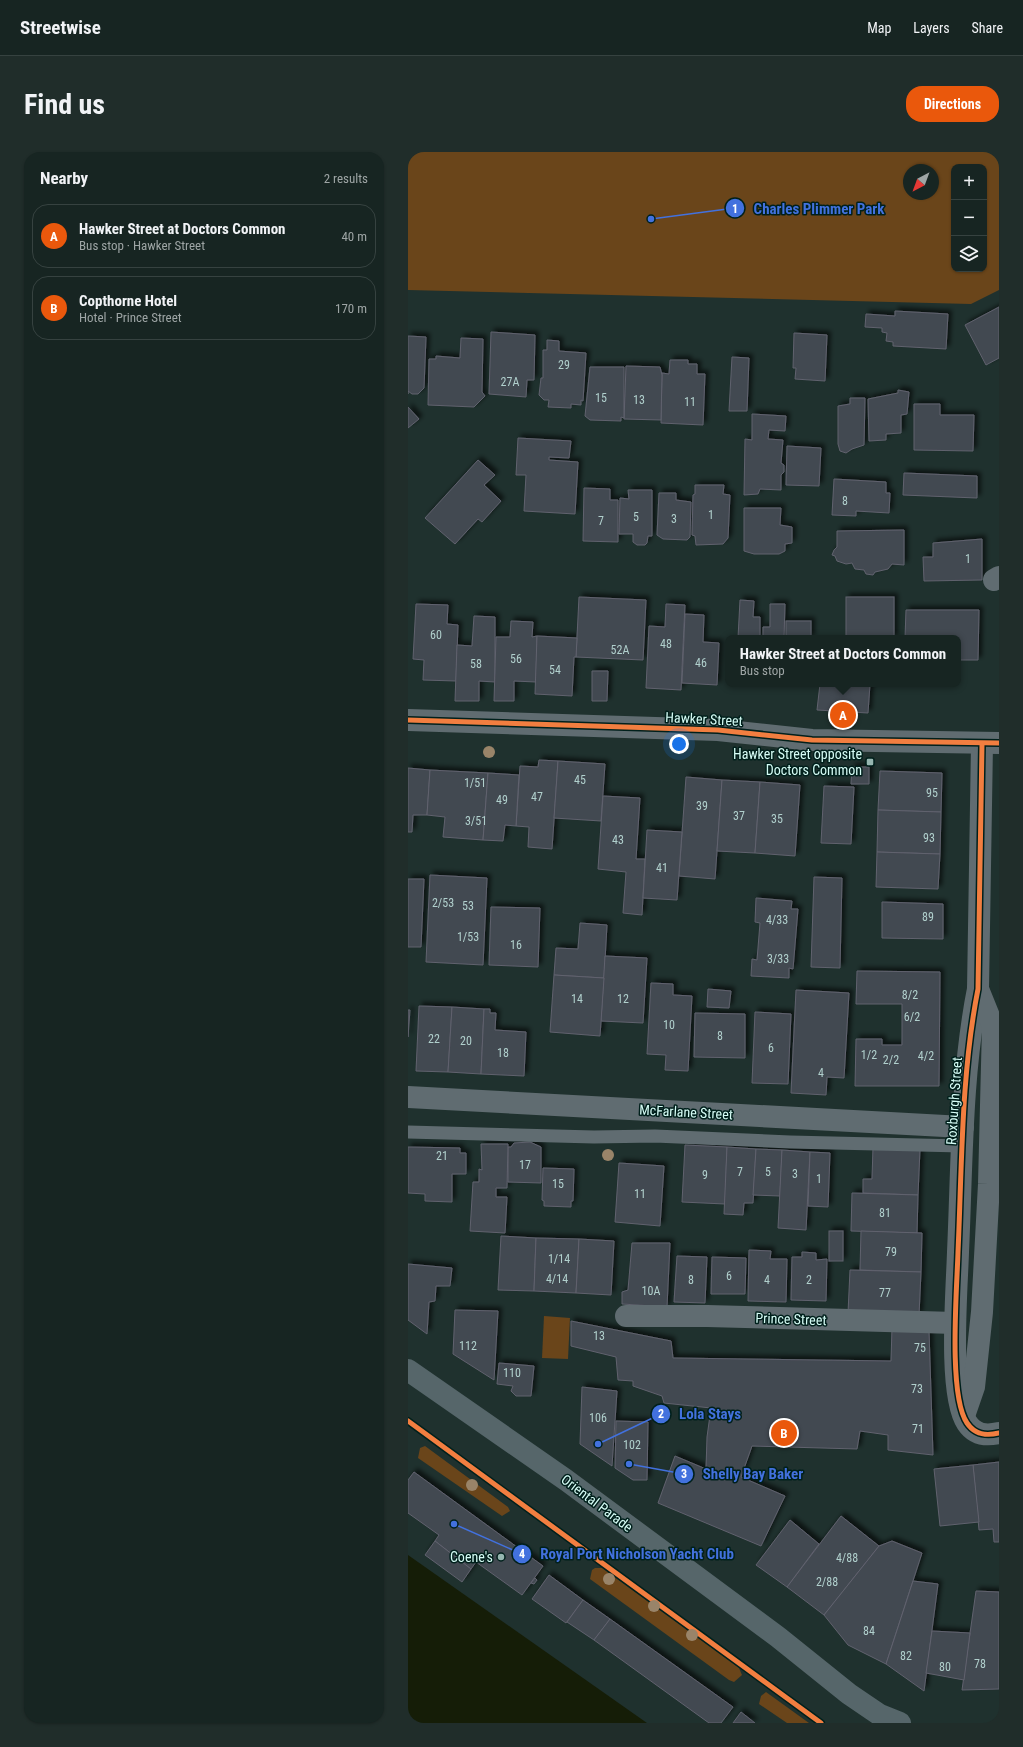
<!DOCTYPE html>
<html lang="en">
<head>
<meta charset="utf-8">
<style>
	body { margin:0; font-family:"Roboto Condensed",sans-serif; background:#202d2a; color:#f1f3f6 }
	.controls { position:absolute; right:12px; top:12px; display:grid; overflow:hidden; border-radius:8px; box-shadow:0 1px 3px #0004 }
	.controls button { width:36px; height:36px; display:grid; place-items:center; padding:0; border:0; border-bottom:1px solid #364240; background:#172522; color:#f1f3f6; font:20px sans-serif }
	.compass { position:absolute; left:495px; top:12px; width:36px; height:36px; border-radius:50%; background:#172522; box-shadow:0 1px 3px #0004; rotate:221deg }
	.you { position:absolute; left:271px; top:592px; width:14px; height:14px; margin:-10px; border:3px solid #fff; border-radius:50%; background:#1a73e8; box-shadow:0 0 0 6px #1a73e833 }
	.badge { display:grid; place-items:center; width:26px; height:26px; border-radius:50%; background:#ea580c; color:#fff; font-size:13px; font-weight:700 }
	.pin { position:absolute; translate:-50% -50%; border:2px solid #fff; box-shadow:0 1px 4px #0006 }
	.popup { position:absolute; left:317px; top:483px; width:236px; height:52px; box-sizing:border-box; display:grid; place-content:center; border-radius:8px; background:#172522; filter:drop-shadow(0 1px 3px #0005); font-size:13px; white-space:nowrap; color:#9ea5a5 }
	.popup b { font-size:15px; color:#f1f3f6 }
	.popup::after { content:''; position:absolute; left:50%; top:100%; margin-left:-8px; border:8px solid transparent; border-top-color:#172522 }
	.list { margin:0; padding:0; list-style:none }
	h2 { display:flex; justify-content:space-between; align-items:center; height:52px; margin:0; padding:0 16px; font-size:17px }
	h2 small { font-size:13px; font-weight:400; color:#9ea5a5 }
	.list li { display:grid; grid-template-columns:26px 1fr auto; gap:12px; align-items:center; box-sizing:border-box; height:64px; margin:0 8px 8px; padding:0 8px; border:1px solid #364240; border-radius:16px }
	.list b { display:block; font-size:15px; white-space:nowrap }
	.list p { margin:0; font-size:13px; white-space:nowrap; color:#9ea5a5 }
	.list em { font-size:13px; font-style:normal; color:#9ea5a5 }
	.icon { flex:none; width:22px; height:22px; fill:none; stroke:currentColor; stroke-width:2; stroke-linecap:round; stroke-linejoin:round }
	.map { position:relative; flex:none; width:591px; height:1571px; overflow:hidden; border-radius:16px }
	header { display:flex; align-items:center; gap:24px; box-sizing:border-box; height:56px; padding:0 20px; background:#172522; border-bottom:1px solid #364240 }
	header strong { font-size:19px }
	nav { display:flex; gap:22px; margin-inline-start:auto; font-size:14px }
	.intro { display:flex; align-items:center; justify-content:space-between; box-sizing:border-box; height:96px; padding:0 24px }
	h1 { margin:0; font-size:28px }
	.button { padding:10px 18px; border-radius:16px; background:#ea580c; color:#fff; font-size:14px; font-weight:700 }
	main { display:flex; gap:24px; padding:0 24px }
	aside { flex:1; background:#172522; border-radius:16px; box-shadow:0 1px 3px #0004 }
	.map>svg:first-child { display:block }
</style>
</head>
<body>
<header>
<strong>Streetwise</strong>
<nav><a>Map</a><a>Layers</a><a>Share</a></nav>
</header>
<div class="intro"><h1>Find us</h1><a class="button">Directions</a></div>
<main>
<aside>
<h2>Nearby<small>2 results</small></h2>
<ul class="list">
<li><span class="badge">A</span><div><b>Hawker Street at Doctors Common</b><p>Bus stop · Hawker Street</p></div><em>40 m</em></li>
<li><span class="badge">B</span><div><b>Copthorne Hotel</b><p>Hotel · Prince Street</p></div><em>170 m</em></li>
</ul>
</aside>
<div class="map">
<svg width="591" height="1571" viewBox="0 0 591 1571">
	<defs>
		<filter id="shadow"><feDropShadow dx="3.5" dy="-3.5" stdDeviation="2" flood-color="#0009"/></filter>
	</defs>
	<rect width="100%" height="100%" fill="#1f312e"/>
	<!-- green -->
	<g fill="#6a451a" fill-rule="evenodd">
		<path d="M 0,0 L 591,0 L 591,138 L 563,152 L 0,138 ZM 546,15 L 576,15 L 576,117 L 546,117 ZM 501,18 L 525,18 L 525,42 L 501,42 Z"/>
		<polygon points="136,1164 162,1166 160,1207 134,1206"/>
		<polygon points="17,1294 100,1355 102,1359 94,1364 10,1306 12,1296"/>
		<polygon points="187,1416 194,1416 331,1516 334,1523 326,1530 321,1528 182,1427 184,1418"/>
		<polygon points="358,1540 401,1571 379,1571 351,1552 353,1544"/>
	</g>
	<!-- water -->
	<polygon fill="#151d07" points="0,1403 239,1571 0,1571"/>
	<!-- building -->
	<g fill="#434851" stroke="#60626e" filter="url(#shadow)">
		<polygon points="591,155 591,206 578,213 557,173"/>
		<polygon points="487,159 540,162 538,197 485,194 485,190 478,189 479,181 474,180 474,176 457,175 458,162 487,164"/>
		<polygon points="83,180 127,183 126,228 119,228 118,245 81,242"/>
		<polygon points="386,181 419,183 417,229 387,227 388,216 385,216"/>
		<polygon points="0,184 18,185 16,236 10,242 4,242 0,239 0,242"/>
		<polygon points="53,186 75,187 74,240 77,244 66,255 20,253 21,207 28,207 28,204 52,206"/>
		<polygon points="139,188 151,189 151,199 178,201 175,249 173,248 173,253 163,252 163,256 140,255 141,248 136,248 131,243 133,226 135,226 135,198 139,198"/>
		<polygon points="324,205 341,206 339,259 321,259"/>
		<polygon points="262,208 280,208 280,212 289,212 289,222 297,222 295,273 253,271 254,221 261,222"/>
		<polygon points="218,214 252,215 254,223 253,268 216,267"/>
		<polygon points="182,215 216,215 216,266 213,265 213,269 182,268 177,264"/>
		<polygon points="490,238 501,240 499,262 493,263 493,281 478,282 478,288 461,289 460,247 490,241"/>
		<polygon points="442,246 457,246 456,293 444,297 438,301 432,299 430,292 430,254 442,252"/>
		<polygon points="506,252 532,252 532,263 566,263 565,299 506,298"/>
		<polygon points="0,255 11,267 0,276"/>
		<polygon points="344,262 378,264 377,279 361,278 360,287 375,288 373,311 376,313 376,320 373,323 373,338 352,337 350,342 336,343 337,287 344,288"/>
		<polygon points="110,286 163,289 161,306 141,305 141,308 170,310 167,362 116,359 118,323 108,323"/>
		<polygon points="379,294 413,296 411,334 378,333"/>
		<polygon points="70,308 87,323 76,333 93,349 74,370 70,367 47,392 17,366"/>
		<polygon points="496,321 569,324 569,346 495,343"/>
		<polygon points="426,327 478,330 478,341 482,341 481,361 448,359 448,364 424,363"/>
		<polygon points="287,333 316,333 315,342 322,343 320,386 315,392 288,393 287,384 284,383 285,343 287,342"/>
		<polygon points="176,336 202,337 202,348 210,348 210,390 175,389"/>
		<polygon points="220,338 244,338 244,384 240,384 239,391 237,393 229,393 225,390 225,382 211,382 212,346 221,347"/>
		<polygon points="251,341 268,341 268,348 283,350 282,385 279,388 255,387 249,383"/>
		<polygon points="336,356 373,356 372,373 384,375 384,391 377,392 377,399 371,402 346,402 336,399"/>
		<polygon points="496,378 496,413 484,412 480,417 467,420 465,423 458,422 456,418 447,417 444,411 438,412 429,409 427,404 424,403 426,398 429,395 429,379"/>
		<polygon points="574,387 574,428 516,429 515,405 525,405 525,391"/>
		<polygon points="171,445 238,448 235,508 168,505"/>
		<rect x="438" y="445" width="48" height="41"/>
		<polygon points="332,448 346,449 345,465 352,465 352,486 330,486"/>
		<polygon points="8,452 40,453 39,472 50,473 48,529 15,528 16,508 5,507"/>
		<polygon points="258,452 277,453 273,538 238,536 241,474 257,475"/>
		<polygon points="362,452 377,452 376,486 355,486 355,475 362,475"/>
		<polygon points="498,458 571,458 570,508 550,508 550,486 497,486"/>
		<polygon points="277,462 296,463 295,490 311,491 309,533 274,531"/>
		<polygon points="66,464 87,465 87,530 71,529 71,549 47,549 49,493 64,494"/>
		<polygon points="103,469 125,470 124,485 129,484 128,530 106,529 106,549 86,549 88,485 102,485"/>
		<rect x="378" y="469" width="25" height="17"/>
		<polygon points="129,484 169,486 168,505 166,505 164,544 127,542"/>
		<polygon points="184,519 200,519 199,549 184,549"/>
		<polygon points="412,532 462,532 460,561 409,558"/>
		<polygon points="131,608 150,609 144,697 120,695 121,675 108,674 112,614 130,615"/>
		<polygon points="150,609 197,612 193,669 146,666"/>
		<polygon points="444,615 461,615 461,632 443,632"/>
		<polygon points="0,616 22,618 19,663 5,663 4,680 0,680"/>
		<polygon points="22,618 80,621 75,688 35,685 37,665 19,663"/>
		<polygon points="472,619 534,621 533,660 470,658"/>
		<polygon points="80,621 111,623 108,674 97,673 95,689 75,688"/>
		<polygon points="278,625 314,628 307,727 271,724"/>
		<polygon points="314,628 352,630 347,701 309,699"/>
		<polygon points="352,630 392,633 387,704 347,701"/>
		<polygon points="416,634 446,635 443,692 413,691"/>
		<polygon points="195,644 232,646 228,707 237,707 234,763 215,761 218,720 190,717"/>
		<polygon points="470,658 533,660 532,702 469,700"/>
		<polygon points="239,678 274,680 269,748 235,746"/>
		<polygon points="469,700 532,702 530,737 468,735"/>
		<polygon points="22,723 79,726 75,813 18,810"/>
		<polygon points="406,725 434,726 432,816 403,815"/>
		<polygon points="0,727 16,727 13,795 0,795"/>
		<polygon points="348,746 384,749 383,757 390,757 385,817 381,816 381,826 343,824 344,807 349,808 352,771 347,770"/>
		<polygon points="474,750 535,752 535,787 474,786"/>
		<polygon points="83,755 132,756 130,815 81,813"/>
		<polygon points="172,771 199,773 196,826 146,823 148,796 170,797"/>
		<polygon points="197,804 239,806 235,871 193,869"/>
		<polygon points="449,819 532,820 531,934 447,934 448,887 474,887 474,893 494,893 494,852 448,852"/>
		<polygon points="146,823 196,826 192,884 142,880"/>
		<polygon points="243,831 265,832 265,843 284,844 280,919 257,918 258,903 239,902"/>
		<polygon points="300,837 323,839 321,856 299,855"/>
		<polygon points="388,838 441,841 436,926 419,925 418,943 383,941"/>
		<polygon points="11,854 44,855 40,920 8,919"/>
		<polygon points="44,855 76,857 73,922 40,920"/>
		<polygon points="76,857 82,857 82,861 88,861 87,878 118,880 116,924 73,922"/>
		<polygon points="0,858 2,858 0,885"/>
		<polygon points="347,860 383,862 380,932 344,931"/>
		<polygon points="287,861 337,862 337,906 286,905"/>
		<polygon points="122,990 133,995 133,1031 100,1030 100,995 103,995 106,991"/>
		<polygon points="73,992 100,992 99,1036 88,1036 88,1045 99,1045 97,1081 62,1079 65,1030 71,1030 71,1017 74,1018"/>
		<polygon points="277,993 319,995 317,1052 274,1050"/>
		<polygon points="0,995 52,996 52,1001 58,1001 58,1022 44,1022 44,1050 17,1049 17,1042 0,1041"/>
		<polygon points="319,995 348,997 345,1051 336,1051 335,1063 316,1062"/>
		<polygon points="465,995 512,997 510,1043 455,1041 455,1027 464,1027"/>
		<polygon points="348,997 374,998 372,1044 345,1043"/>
		<polygon points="374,998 402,1000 398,1078 370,1076"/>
		<polygon points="402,1000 422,1001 420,1055 400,1054"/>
		<polygon points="211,1011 256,1014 252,1074 207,1070"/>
		<polygon points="135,1016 166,1017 165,1049 163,1049 163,1055 136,1054 136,1049 134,1048"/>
		<polygon points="444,1041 510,1043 509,1081 443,1079"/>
		<rect x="421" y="1079" width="14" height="30"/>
		<polygon points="453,1079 514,1081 513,1120 452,1118"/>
		<polygon points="93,1084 128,1086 126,1139 90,1138"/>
		<polygon points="128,1086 171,1087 168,1141 126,1139"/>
		<polygon points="171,1087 206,1089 203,1143 168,1141"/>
		<polygon points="224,1091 262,1091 259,1155 214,1152 214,1140 220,1138"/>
		<polygon points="341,1098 363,1099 362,1107 379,1107 378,1150 340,1149"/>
		<polygon points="394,1100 408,1101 408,1108 419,1107 418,1149 383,1148 384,1105 394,1105"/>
		<polygon points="269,1104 299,1105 297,1151 266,1150"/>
		<polygon points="304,1105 338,1106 337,1142 303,1142"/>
		<polygon points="0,1112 44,1116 42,1134 28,1134 27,1149 21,1150 19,1182 0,1168"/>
		<polygon points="442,1118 513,1120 511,1163 440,1161"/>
		<polygon points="47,1158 90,1159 86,1228 45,1202"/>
		<polygon points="163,1169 263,1189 265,1206 483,1209 484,1176 521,1179 525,1303 480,1298 480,1283 452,1279 449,1297 344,1294 333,1325 377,1344 353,1394 250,1351 267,1304 298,1317 299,1285 303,1256 256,1251 254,1244 225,1234 225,1229 210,1228 208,1205 163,1194"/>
		<polygon points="91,1211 126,1214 123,1244 108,1244 103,1239 105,1234 89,1232"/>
		<polygon points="174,1235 209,1239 204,1314 172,1292"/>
		<polygon points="208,1269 240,1270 239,1328 225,1328 207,1316"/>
		<polygon points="591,1310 591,1390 586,1390 585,1377 571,1378 565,1313"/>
		<polygon points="565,1313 571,1370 532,1374 526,1317"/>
		<polygon points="6,1320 135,1414 114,1443 68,1410 63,1417 27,1389 31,1383 0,1361 0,1328"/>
		<polygon points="433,1364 471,1394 416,1463 379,1435"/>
		<polygon points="382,1368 411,1392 379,1435 348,1413"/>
		<polygon points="27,1389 63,1417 54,1430 17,1403"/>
		<polygon points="484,1389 514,1401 478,1512 440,1493 416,1463 471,1394"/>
		<polygon points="141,1423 175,1448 158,1471 124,1447"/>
		<polygon points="127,1426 129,1428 126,1432 123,1431"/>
		<polygon points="505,1429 530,1432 516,1539 478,1512"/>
		<polygon points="568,1439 591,1440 591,1537 554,1538"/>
		<polygon points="175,1448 202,1467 186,1488 159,1470"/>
		<polygon points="202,1467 325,1555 313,1571 301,1571 186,1488"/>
		<polygon points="524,1479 562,1481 556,1528 518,1521"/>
		<polygon points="333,1560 347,1571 325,1571"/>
	</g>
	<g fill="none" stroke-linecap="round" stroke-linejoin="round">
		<!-- service -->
		<polyline stroke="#606c71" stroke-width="13" points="0,980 186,985 247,984 382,990 554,994"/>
		<!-- minor -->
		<g stroke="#606c71" stroke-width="22">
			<polyline points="586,428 591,425"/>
			<path d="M 574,592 L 570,837 C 553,923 554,1013 550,1100 C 549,1136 540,1243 559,1271 C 567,1283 578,1284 591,1281"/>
			<polyline points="0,945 555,975"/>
			<polyline points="218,1164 299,1164 547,1171"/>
			<polyline points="556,1264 566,1235 574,1160 581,1032 585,874 570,837"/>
		</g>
		<!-- tertiary -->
		<polyline stroke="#606c71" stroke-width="22" points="0,568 310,578 404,588 591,591"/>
		<!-- secondary -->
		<polyline stroke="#56666a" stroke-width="22" points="0,1218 158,1328 370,1485 441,1542 472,1563 492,1571"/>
		<defs>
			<g id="cycleway">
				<polyline points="0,568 310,578 404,588 591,591"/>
				<path d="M 574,592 L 570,837 C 553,923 554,1013 550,1100 C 549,1136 540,1243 559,1271 C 567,1283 578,1284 591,1281"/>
				<polyline points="0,1269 413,1571"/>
			</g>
		</defs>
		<!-- cycleway casing -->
		<use href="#cycleway" stroke="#00201c" stroke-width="8"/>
		<!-- cycleway -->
		<use href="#cycleway" stroke="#f27e40" stroke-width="5"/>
	</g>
	<!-- trees -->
	<g fill="#998469">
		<circle cx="81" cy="600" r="6"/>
		<circle cx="200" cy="1003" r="6"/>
		<circle cx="64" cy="1333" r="6"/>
		<circle cx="201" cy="1427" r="6"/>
		<circle cx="246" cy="1454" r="6"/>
		<circle cx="284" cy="1483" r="6"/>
	</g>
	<!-- markers -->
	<g fill="#96b6b0" stroke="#00201c" stroke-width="1.5">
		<rect x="458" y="606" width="8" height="8" rx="2"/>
		<circle cx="93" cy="1405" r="4"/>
	</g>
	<g text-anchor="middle" stroke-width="3" stroke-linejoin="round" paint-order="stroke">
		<!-- number labels -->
		<g font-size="12" fill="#b1d0cd">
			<text x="156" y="217">29</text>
			<text x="102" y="234">27A</text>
			<text x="193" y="250">15</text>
			<text x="231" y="252">13</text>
			<text x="282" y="254">11</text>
			<text x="437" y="353">8</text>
			<text x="303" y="367">1</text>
			<text x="228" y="369">5</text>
			<text x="266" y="371">3</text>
			<text x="193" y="373">7</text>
			<text x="560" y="411">1</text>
			<text x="28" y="487">60</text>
			<text x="258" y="496">48</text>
			<text x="212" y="502">52A</text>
			<text x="108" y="511">56</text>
			<text x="293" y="515">46</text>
			<text x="68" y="516">58</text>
			<text x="147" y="522">54</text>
			<text x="172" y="632">45</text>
			<text x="67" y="635">1/51</text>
			<text x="524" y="645">95</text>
			<text x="129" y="649">47</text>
			<text x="94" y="652">49</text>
			<text x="294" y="658">39</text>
			<text x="331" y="668">37</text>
			<text x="369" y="671">35</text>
			<text x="68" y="673">3/51</text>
			<text x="521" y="690">93</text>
			<text x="210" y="692">43</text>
			<text x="254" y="720">41</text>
			<text x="35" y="755">2/53</text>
			<text x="60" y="758">53</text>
			<text x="520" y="769">89</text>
			<text x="369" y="772">4/33</text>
			<text x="60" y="789">1/53</text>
			<text x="108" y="797">16</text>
			<text x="370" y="811">3/33</text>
			<text x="502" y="847">8/2</text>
			<text x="169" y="851">14</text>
			<text x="215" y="851">12</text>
			<text x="504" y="869">6/2</text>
			<text x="261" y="877">10</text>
			<text x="312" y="888">8</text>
			<text x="26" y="891">22</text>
			<text x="58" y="893">20</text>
			<text x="363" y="900">6</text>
			<text x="95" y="905">18</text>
			<text x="461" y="907">1/2</text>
			<text x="518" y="908">4/2</text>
			<text x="483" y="912">2/2</text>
			<text x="413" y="925">4</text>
			<text x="34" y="1008">21</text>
			<text x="117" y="1017">17</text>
			<text x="332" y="1024">7</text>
			<text x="360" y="1024">5</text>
			<text x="387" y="1026">3</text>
			<text x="297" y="1027">9</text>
			<text x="411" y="1031">1</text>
			<text x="150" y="1036">15</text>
			<text x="232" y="1046">11</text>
			<text x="477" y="1065">81</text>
			<text x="483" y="1104">79</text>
			<text x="151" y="1111">1/14</text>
			<text x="321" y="1128">6</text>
			<text x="149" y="1131">4/14</text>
			<text x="283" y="1132">8</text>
			<text x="359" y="1132">4</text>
			<text x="401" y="1132">2</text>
			<text x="243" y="1143">10A</text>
			<text x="477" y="1145">77</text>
			<text x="191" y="1188">13</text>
			<text x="60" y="1198">112</text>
			<text x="512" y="1200">75</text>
			<text x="104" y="1225">110</text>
			<text x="509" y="1241">73</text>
			<text x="190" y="1270">106</text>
			<text x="510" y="1281">71</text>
			<text x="224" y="1297">102</text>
			<text x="439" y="1410">4/88</text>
			<text x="419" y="1434">2/88</text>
			<text x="461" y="1483">84</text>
			<text x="498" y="1508">82</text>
			<text x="572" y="1516">78</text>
			<text x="537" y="1519">80</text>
		</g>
		<!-- street labels -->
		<g font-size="14" fill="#d6fdf6" stroke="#00201c">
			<text transform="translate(296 567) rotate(3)" y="5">Hawker Street</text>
			<text transform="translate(546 949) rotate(-86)" y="5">Roxburgh Street</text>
			<text transform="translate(278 960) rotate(3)" y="5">McFarlane Street</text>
			<text transform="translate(383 1167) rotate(2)" y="5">Prince Street</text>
			<text transform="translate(189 1351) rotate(37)" y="5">Oriental Parade</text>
		</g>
		<!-- poi labels -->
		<g font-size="14" fill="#d6fdf6" stroke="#00201c" text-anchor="end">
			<text x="454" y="607">Hawker Street opposite<tspan x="454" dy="16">Doctors Common</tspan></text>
			<text x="85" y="1410">Coene's</text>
		</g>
	</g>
	<!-- callouts -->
	<path fill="none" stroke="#4271de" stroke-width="1.5" d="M243 67L327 56M190 1292L253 1262M221 1312L276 1322M46 1372L114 1402"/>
	<g fill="#4271de" stroke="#00201c" stroke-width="1.5">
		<circle cx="243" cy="67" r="4"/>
		<circle cx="190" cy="1292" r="4"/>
		<circle cx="221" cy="1312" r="4"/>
		<circle cx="46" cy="1372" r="4"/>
		<circle cx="327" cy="56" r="10"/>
		<circle cx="253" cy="1262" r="10"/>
		<circle cx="276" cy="1322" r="10"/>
		<circle cx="114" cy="1402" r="10"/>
	</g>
	<g font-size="12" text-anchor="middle" font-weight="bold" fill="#fff">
		<text x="327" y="61">1</text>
		<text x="253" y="1266">2</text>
		<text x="276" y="1326">3</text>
		<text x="114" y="1406">4</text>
	</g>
	<g font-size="15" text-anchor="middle" font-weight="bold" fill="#4271de" stroke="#00201c" stroke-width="3" stroke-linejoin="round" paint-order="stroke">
		<text x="411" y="62">Charles Plimmer Park</text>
		<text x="302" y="1267">Lola Stays</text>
		<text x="345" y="1327">Shelly Bay Baker</text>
		<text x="229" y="1407">Royal Port Nicholson Yacht Club</text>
	</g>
</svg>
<div class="controls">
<button>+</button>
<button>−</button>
<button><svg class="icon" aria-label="layers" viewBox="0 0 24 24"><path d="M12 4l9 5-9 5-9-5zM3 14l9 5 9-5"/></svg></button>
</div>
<svg class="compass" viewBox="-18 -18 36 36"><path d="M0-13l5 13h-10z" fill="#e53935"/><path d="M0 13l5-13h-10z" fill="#9ea5a5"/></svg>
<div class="you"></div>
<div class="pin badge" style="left:435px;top:563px">A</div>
<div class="popup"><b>Hawker Street at Doctors Common</b>Bus stop</div>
<div class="pin badge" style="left:376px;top:1281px">B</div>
</div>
</main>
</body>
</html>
